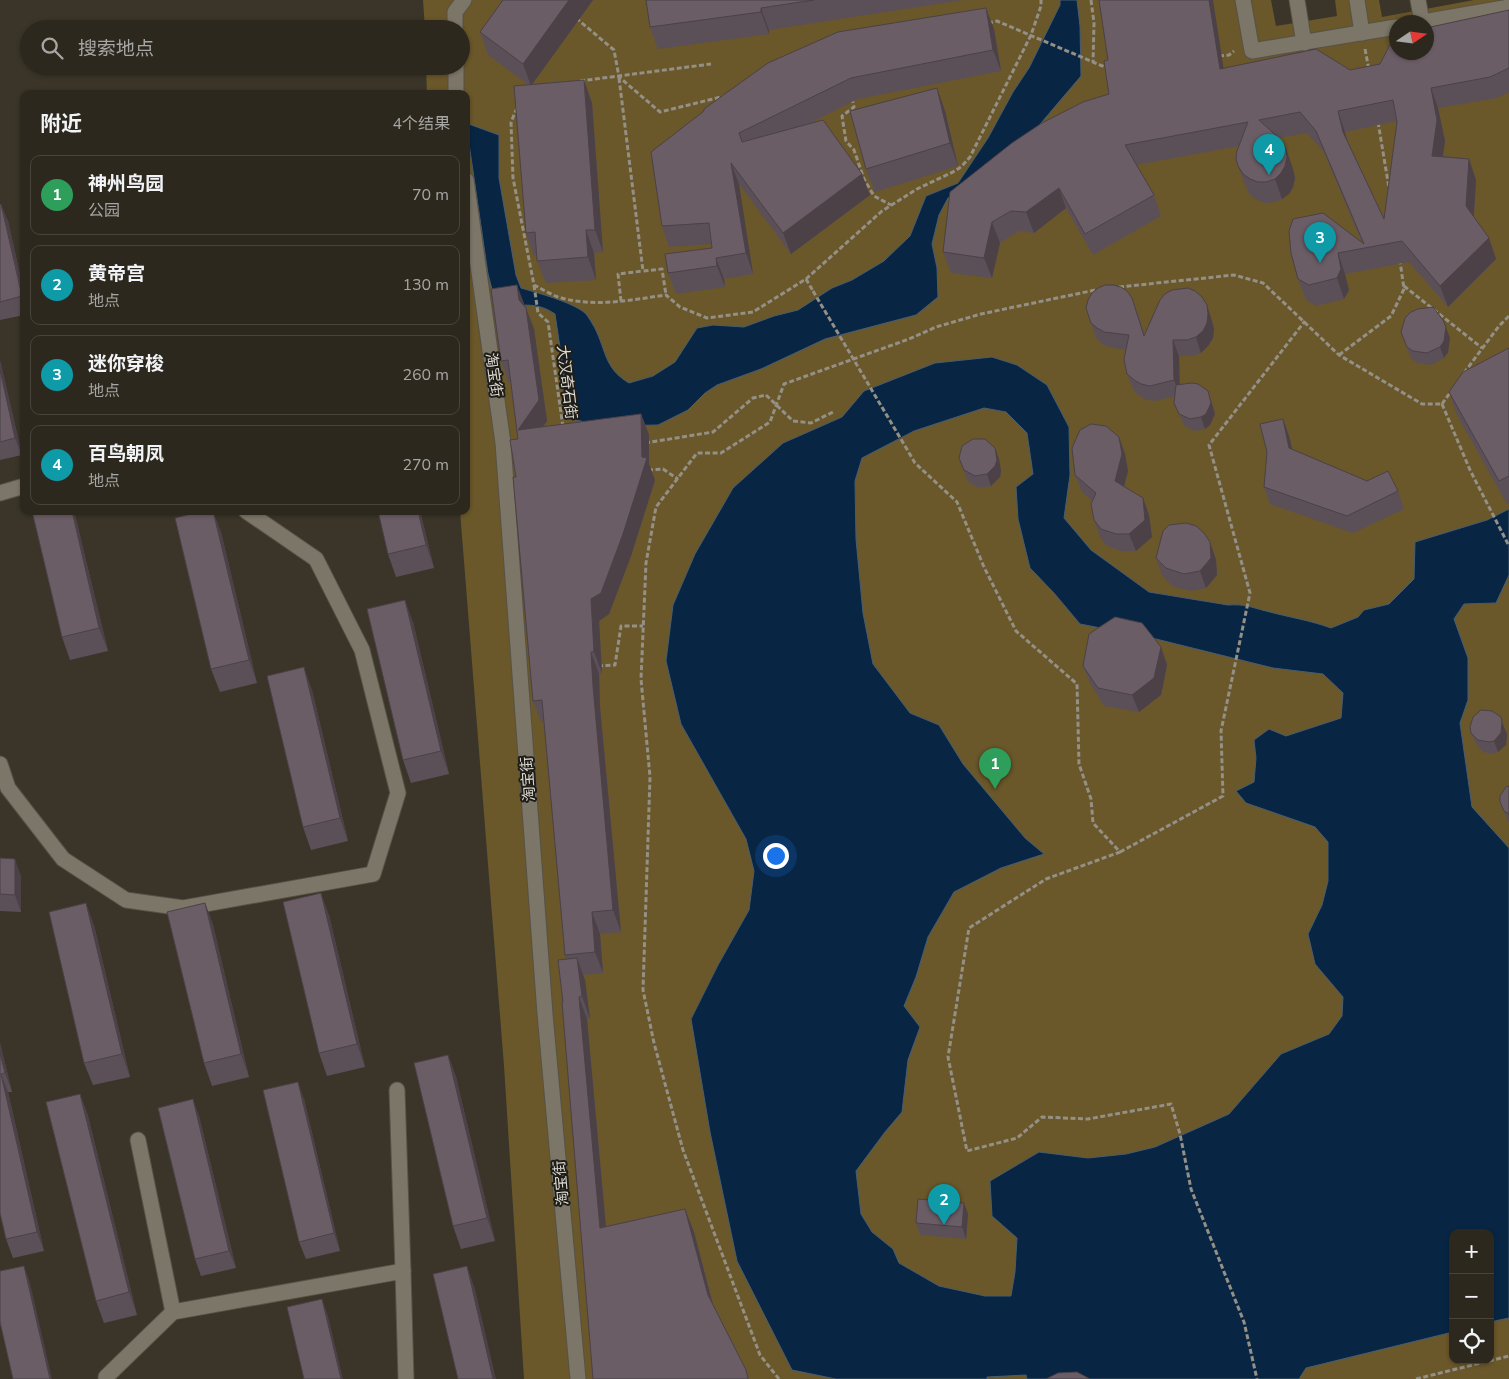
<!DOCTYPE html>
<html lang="zh">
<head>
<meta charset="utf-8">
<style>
	body { margin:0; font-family:"Nunito Sans","Noto Sans SC",sans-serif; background:#343027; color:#f1f3f6 }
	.controls { position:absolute; right:15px; bottom:15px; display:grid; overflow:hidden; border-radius:10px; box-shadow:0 1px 4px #0004 }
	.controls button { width:45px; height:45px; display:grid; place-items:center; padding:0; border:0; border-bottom:1px solid #48443c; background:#2c281e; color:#f1f3f6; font:25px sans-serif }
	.compass { position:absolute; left:1389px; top:15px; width:45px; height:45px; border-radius:50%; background:#2c281e; box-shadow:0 1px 4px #0004; rotate:77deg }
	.you { position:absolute; left:775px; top:855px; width:18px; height:18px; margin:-12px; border:4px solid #fff; border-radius:50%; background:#1a73e8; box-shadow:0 0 0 8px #1a73e833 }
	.badge { display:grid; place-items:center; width:32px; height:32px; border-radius:50%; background:#17cafb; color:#fff; font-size:16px; font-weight:700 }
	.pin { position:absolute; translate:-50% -41px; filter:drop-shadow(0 1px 2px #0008) }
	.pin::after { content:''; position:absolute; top:26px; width:18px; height:15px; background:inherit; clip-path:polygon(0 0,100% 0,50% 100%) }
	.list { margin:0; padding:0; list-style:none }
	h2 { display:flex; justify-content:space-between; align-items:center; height:65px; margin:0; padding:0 20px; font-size:21px }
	h2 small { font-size:16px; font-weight:400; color:#a6a6a4 }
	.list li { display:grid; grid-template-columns:32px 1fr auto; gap:15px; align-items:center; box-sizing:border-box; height:80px; margin:0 10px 10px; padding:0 10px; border:1px solid #48443c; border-radius:10px }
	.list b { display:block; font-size:19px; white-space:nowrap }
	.list p { margin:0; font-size:16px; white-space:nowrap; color:#a6a6a4 }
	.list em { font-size:16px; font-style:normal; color:#a6a6a4 }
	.icon { flex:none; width:28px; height:28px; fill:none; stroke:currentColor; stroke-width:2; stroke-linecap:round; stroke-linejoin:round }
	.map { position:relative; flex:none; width:1509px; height:1379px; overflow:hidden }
	.search { position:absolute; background:#2c281e; box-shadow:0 1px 4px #0004; left:20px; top:20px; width:450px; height:55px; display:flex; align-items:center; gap:12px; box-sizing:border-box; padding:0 18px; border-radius:28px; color:#a6a6a4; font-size:19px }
	.panel { position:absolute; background:#2c281e; box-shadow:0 1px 4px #0004; left:20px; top:90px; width:450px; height:425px; border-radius:10px }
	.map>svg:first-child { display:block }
</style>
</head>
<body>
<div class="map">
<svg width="1509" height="1379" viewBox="0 0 1509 1379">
	<rect width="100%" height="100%" fill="#3a3528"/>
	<!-- green -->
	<path fill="#6a572a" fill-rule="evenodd" d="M 423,0 L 1271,0 L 1276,26 L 1337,16 L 1335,0 L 1379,0 L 1382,17 L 1474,0 L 1509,0 L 1509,1379 L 524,1379 L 504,1066 L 460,511 L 466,511 L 466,94 L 427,94 L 426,66 L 461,66 L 461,29 L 425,29 ZM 1396,22 L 1426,22 L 1426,52 L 1396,52 ZM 1453,1233 L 1490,1233 L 1490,1360 L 1453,1360 Z"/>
	<!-- water -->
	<g fill="#082644" stroke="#485d6f" fill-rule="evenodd">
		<path d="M 1060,0 L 1077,0 L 1080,26 L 1081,76 L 1019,149 L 963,192 L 948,198 L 939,215 L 932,244 L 937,268 L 938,297 L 916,315 L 825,339 L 761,369 L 717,385 L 705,393 L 688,410 L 658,425 L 604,426 L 576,420 L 569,408 L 555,314 C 538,302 522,305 503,307 L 494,297 L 488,274 L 466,123 L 499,135 L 499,178 L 516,275 L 521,288 C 538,293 572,302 585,313 C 588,316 590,320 592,323 C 607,348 602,367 629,383 L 653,376 L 675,362 L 697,328 L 713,325 L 744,327 L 774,316 L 798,310 L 832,288 L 852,280 L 884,261 L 910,236 L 926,196 L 958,183 L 988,138 L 1013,92 L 1029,68 L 1060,5 Z"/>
		<path d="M 992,357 L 1017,365 L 1047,385 L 1069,427 L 1070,475 L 1064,518 L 1091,550 L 1149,592 L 1228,605 C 1245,604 1250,607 1266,611 C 1288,617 1309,620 1331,628 L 1358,617 L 1364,610 L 1389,604 L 1414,579 L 1415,542 L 1487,520 L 1509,509 L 1509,575 L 1496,603 L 1464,604 L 1454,619 L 1468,658 L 1468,700 L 1460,723 L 1472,807 L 1509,848 L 1509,1318 L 1490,1322 L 1490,1233 L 1453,1233 L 1453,1332 L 1306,1368 L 1299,1379 L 1027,1379 L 1026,1375 L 987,1377 L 987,1379 L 836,1379 L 792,1370 L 737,1261 L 710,1132 L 691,1019 L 718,965 L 749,910 L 754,871 L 746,839 L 681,724 L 666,661 L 673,605 L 695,554 L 733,488 L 783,443 L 842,417 L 864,391 L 935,363 ZM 984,408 L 1006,412 L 1027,433 L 1033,474 L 1016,487 L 1018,519 L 1030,568 L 1054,593 L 1080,624 L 1152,638 L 1273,668 L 1323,674 L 1343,693 L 1341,718 L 1286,736 L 1269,729 L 1254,740 L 1256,758 L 1254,782 L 1236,791 L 1246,803 L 1315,827 L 1328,842 L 1328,881 L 1322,905 L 1308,934 L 1315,964 L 1343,997 L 1342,1016 L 1329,1034 L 1281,1054 L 1229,1114 L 1155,1147 L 1126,1154 L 1088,1158 L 1039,1152 L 990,1181 L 992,1216 L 1017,1238 L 1015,1272 L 1011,1296 L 985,1296 L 939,1286 L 899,1263 L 893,1249 L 872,1232 L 861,1214 L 856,1171 L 885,1132 L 902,1112 L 908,1060 L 920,1027 L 904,1006 L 916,977 L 928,937 L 954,892 L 1001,868 L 1044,854 L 1025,838 L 963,764 L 939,725 L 910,713 L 873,664 L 863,613 L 856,539 L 855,481 L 862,458 L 914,431 Z"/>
	</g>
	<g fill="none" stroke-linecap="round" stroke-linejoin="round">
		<defs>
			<g id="minor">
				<polyline points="1243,0 1252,51 1396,27"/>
				<polyline points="1297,0 1304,43"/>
				<polyline points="1357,0 1362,33"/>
				<polyline points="1418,0 1422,22"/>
				<polyline points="1423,22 1509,7"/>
				<polyline points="455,29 455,12 464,0"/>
				<polyline points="456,66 456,94"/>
				<polyline points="466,180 503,443 545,1014 578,1379"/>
				<polyline points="0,493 24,486"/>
				<polyline points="0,764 8,788 63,859 126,900 183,908 373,874 398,793 362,650 316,559 246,511"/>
				<polyline points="397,1090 403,1271"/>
				<polyline points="138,1140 173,1312"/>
				<polyline points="106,1379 106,1377 173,1312 403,1271 406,1379"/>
			</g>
		</defs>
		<!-- minor casing -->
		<use href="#minor" stroke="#575247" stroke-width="17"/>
		<!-- path -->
		<g stroke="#949086" stroke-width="3" stroke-dasharray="5 2.5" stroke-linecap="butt">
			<polyline points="1091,0 1094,23 1093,62"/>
			<polyline points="576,18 614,50 619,77 660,112 725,96"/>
			<polyline points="988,23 997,21 1107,68"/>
			<polyline points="1365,49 1369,70"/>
			<polyline points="1219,56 1229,55 1234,51"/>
			<polyline points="619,78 643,271 662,269 666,295"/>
			<polyline points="580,81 711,64"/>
			<polyline points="852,98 854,107 842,116 846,141 854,150 864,179 874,196 891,205"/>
			<path d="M 517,108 L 511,122 L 513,178 L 534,285 C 542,289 550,294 558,297 C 594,308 630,300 666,295 L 680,307 L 707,318 L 753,312 L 806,279 L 882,211 L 917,189 L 955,171 L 961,167 L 970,157 L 1031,35 L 1041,6 L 1041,0"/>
			<polyline points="1378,122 1389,188"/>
			<polyline points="806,279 813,291"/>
			<polyline points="534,285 538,313 548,322 563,427"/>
			<polyline points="1404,286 1482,348"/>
			<polyline points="1119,287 1234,275 1263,283 1339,355 1422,404 1442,404"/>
			<polyline points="621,301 618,274 643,271"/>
			<polyline points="1339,355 1391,316 1404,289 1400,261"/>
			<polyline points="1464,373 1499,326 1509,316"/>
			<polyline points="1442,404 1470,470 1509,546"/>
			<polyline points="1442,404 1452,390"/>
			<polyline points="645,443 713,432 753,398 766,395"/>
			<polyline points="905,446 915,463 957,502 984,567 1016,631 1077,684 1079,764 1091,799 1093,823 1120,852 1046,879 969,928 948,1057 967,1151 1017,1138 1042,1117 1088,1119 1171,1104 1180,1134 1191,1189 1244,1322 1257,1379"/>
			<polyline points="648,470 663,469 678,479"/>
			<polyline points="598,666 615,665 621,626 643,626"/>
			<polyline points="1120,852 1223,796 1221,731 1250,593 1209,445 1305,321"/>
			<polyline points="779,1379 760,1355 683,1150 654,1043 643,990 650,777 641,679 646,563 656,507 697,453 721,453 770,422 784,384 909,339 936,327 981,314 1100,289"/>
			<polyline points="1416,1379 1509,1356"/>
		</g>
		<!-- minor -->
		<use href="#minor" stroke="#7c7668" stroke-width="15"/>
		<!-- path-bridge -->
		<g stroke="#949086" stroke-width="3" stroke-dasharray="5 2.5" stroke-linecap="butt">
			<polyline points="813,291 905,446"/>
			<polyline points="766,395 793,421 811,423 835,411"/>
		</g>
	</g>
	<!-- wall -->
	<g fill="#5c5058" fill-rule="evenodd">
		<polygon points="503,0 593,0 532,84 592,103 603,252 594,253 596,280 546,283 537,261 537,255 534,256 526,233 529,85 488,55 480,32"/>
		<polygon points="646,0 963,0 769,30 769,34 658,49 650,27"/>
		<path d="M 1509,10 L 1509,92 L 1497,98 L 1438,108 L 1445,141 L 1443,156 L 1469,159 L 1476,180 L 1474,217 L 1489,238 L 1496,259 L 1448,307 L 1409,262 L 1345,274 L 1349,290 L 1344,299 L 1316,306 L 1306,300 L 1298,279 L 1291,253 L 1362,243 L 1324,152 L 1307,133 L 1279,138 L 1286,149 L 1293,169 L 1295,178 L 1293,187 L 1289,194 L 1282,199 L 1274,202 L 1265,203 L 1257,200 L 1250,195 L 1246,187 L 1238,166 L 1239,146 L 1136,165 L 1154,195 L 1161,216 L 1093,255 L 1066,208 L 1034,233 L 1019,231 L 1000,243 L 992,278 L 951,273 L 943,252 L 1224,68 L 1350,70 L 1380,64 ZM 1397,121 L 1384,219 L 1348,143 L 1345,132 Z"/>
		<polygon points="994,29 1001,71 858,99 806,125 870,195 791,254 739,184 753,274 724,279 725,287 676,294 668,273 712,248 711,244 669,247 662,226 704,111"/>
		<polygon points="937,88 945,111 958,166 875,192 866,169"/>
		<polygon points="0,205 8,221 24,292 24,315 0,320"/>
		<polygon points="525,306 534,329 547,421 543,427 641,414 649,435 649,464 655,480 631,556 609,614 599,621 602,673 599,674 600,707 621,932 600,934 603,973 583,975 585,980 590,1019 587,1019 606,1226 685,1209 694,1232 713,1304 746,1370 749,1379 593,1379 563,1002 566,959 565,955 544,722 541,722 533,701 516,477 518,439 511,382 509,383 501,361"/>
		<polygon points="1138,313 1145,336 1212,321 1214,330 1213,338 1208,346 1201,353 1193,356 1179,356 1180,385 1212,403 1215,414 1210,425 1205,429 1194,431 1184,425 1174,403 1175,396 1155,401 1147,400 1139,396 1133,389 1127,374 1126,350 1109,347 1102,344 1096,338 1091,323"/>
		<polygon points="1401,332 1450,338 1448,352 1444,358 1431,365 1417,363 1411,358"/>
		<polygon points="1509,348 1509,503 1507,504 1457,415 1449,392"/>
		<polygon points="0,361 22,455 0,460"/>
		<polygon points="1283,419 1289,436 1292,449 1367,481 1398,491 1404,509 1353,533 1270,504 1264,487"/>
		<polygon points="1119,437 1125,454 1128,471 1124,487 1143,498 1149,515 1152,537 1136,551 1122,551 1107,546 1100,537 1094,520 1092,501 1082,492 1075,475"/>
		<polygon points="959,458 999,459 1001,471 1000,477 991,486 979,488 968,482"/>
		<polygon points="32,511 74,511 108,651 70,660 62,637"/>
		<polygon points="420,511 434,568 396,577 388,554"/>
		<polygon points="221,532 257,683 220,692 211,669"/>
		<polygon points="1210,542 1216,560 1217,575 1206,588 1190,591 1172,586 1162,575 1156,558"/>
		<polygon points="413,622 449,774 411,783 403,760"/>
		<polygon points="1161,647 1167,665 1161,695 1139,712 1104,706 1090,683 1083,666"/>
		<polygon points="312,690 348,841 311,850 303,827"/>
		<polygon points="1471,733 1507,734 1506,745 1498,752 1493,754 1483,752 1476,744"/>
		<polygon points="1509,786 1509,823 1500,802"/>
		<polygon points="0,858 21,876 21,912 0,911"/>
		<polygon points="205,903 213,925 249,1077 212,1086 204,1063"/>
		<polygon points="329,915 365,1067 327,1076 319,1053"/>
		<polygon points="94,925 130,1077 93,1085 84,1063"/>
		<polygon points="0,1043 12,1092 8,1092 44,1251 13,1258 6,1239"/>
		<polygon points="448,1055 456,1077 495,1241 461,1249 453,1226"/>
		<polygon points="80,1094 88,1116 137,1315 104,1323 96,1301"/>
		<polygon points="304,1099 340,1251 306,1259 299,1242"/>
		<polygon points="199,1116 236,1268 201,1276 195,1259"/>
		<polygon points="968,1214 966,1239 920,1235 916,1223"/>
	</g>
	<!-- shaded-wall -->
	<g fill="#4b4147">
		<polygon points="569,0 593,0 531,86 523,64"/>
		<polygon points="1209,0 1213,0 1227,90 1220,69"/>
		<polygon points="761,8 769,30 769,34 761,12"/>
		<polygon points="986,8 994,29 1001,71 993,50"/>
		<polygon points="584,80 592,103 603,252 595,230"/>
		<polygon points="937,88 945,111 958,166 950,143"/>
		<polygon points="1431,88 1438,108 1445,141 1440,176 1432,156"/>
		<polygon points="1338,111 1345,132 1350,153 1343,132"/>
		<polygon points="1286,149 1293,169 1295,178 1293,187 1289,194 1282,199 1275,179"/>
		<polygon points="1469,159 1476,180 1473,227 1466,206"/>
		<polygon points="731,163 739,184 753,274 746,253"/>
		<polygon points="862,174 870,195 791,254 783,233"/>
		<polygon points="1059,188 1066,208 1034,233 1026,212"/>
		<polygon points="1,204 8,221 24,292 24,300"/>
		<polygon points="992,222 1000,243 992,278 984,258"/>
		<polygon points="586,230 594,253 596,280 588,257"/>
		<polygon points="1489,238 1496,259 1448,307 1440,286"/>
		<polygon points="1338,253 1345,274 1349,290 1344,299 1337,278"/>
		<polygon points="716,258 724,279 725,287 717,266"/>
		<polygon points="517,285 525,306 519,300"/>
		<polygon points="1207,305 1212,321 1214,330 1213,338 1208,346 1201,353 1196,337"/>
		<polygon points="526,308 534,329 547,421 526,451 518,430"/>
		<polygon points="1443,320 1450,338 1448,352 1444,358 1440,347"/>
		<polygon points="1173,340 1179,356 1180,395 1174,380"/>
		<polygon points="0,361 1,363 22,455 15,438 0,370"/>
		<polygon points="1208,391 1215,414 1210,425 1205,429 1201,417"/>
		<polygon points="641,414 649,435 649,464 655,480 631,556 609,614 599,621 602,673 594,652 591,599 642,457"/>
		<polygon points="1283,419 1289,436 1296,465 1289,448"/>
		<polygon points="1119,437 1125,454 1128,471 1121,498 1115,481"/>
		<polygon points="995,448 999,459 1001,471 1000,477 991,486 987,474"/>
		<polygon points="1143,498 1149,515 1152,537 1136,551 1129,534"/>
		<polygon points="72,511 74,511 108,651 99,628"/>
		<polygon points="213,511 221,532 257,683 249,660"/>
		<polygon points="418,511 420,511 434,568 426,545"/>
		<polygon points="1210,542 1216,560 1217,575 1206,588 1200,571"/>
		<polygon points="405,600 413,622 449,774 441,751"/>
		<polygon points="1161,647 1167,665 1161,695 1139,712 1132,695"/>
		<polygon points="591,652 599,674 600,707 621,932 613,910 593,686"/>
		<polygon points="304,667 312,690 348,841 340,818"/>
		<polygon points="1502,722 1507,734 1506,745 1498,752 1494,741"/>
		<polygon points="15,859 21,876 21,912 15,895"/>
		<polygon points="321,893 329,915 365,1067 357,1044"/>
		<polygon points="86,903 94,925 130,1077 122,1054"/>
		<polygon points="205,903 213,925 249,1077 241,1054"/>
		<polygon points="592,912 600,934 603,973 595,952"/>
		<polygon points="577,958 585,980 590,1019 582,996"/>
		<polygon points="579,997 587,1019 608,1250 600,1228"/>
		<polygon points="0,1043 12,1092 5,1073 0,1053"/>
		<polygon points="448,1055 456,1077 495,1241 487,1218"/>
		<polygon points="1,1074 8,1092 44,1251 37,1232"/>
		<polygon points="298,1082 304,1099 340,1251 334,1233"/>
		<polygon points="80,1094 88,1116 137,1315 129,1292"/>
		<polygon points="193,1099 199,1116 236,1268 229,1251"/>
		<polygon points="964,1203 968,1214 966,1239 962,1227"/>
		<polygon points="685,1209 694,1232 716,1317 708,1295"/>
		<polygon points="24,1266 30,1283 52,1379 50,1379"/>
		<polygon points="467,1266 475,1289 496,1379 493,1379"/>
		<polygon points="322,1299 328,1316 343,1379 341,1379"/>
	</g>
	<!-- building -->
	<g fill="#6b5d66" stroke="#4b4147" fill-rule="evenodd">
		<polygon points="503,0 569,0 523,64 480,32"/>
		<polygon points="646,0 814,0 761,8 761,12 650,27"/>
		<path d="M 1099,0 L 1209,0 L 1220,69 L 1316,49 L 1350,70 L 1380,64 L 1395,35 L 1396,34 L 1396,52 L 1426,52 L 1426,28 L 1509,10 L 1509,68 L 1490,77 L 1431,88 L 1437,120 L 1432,156 L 1469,159 L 1466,206 L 1489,238 L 1440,286 L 1402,241 L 1338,253 L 1341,269 L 1337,278 L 1309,285 L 1298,279 L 1291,253 L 1289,231 L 1293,219 L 1323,213 L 1364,244 L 1316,131 L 1300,112 L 1259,120 L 1282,141 L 1286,149 L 1287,157 L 1285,166 L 1281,173 L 1275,179 L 1266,182 L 1258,182 L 1250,179 L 1243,174 L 1238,166 L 1236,159 L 1237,151 L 1248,122 L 1125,145 L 1154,195 L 1085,234 L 1059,188 L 1026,212 L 1011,211 L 992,222 L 984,258 L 943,252 L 950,192 L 1012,143 L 1042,123 L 1083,102 L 1109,94 L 1104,61 L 1108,60 ZM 1393,100 L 1397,122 L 1384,219 L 1343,132 L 1338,111 Z"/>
		<polygon points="986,8 993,50 851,78 739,133 742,142 823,120 862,174 783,233 731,163 746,253 716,258 717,266 668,273 665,254 712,248 709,223 662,226 651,152 704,111 704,109 768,63 838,32"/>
		<polygon points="584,80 595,230 586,230 588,257 537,261 535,232 526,233 514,86"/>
		<polygon points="937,88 950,143 866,169 850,111"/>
		<polygon points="1,204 22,296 0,302 0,205"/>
		<polygon points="517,285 519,300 526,308 539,400 518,430 641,414 642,457 647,458 623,534 601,593 591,599 594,652 591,652 593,686 613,910 592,912 595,952 565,955 542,700 533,701 513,477 516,477 510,440 518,439 508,360 501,361 491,289"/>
		<polygon points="1105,285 1113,285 1121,287 1127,291 1132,298 1144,336 1160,300 1165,294 1172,290 1188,288 1195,291 1202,297 1207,305 1208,314 1207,323 1203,331 1196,337 1187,340 1173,340 1174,380 1150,386 1141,384 1134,380 1127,374 1124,359 1129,335 1104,332 1097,328 1091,323 1086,308 1088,300 1092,293 1098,288"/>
		<polygon points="1433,307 1443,320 1446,327 1444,341 1440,347 1427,353 1413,351 1407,347 1401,332 1405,318 1411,312 1418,309"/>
		<polygon points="1509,348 1509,476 1499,481 1449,392 1463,372"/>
		<polygon points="0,370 15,438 0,442"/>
		<polygon points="1192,383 1198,384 1208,391 1211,403 1206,414 1201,417 1190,419 1179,414 1174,403 1176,385"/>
		<polygon points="1283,419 1289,448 1367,481 1388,471 1398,491 1347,516 1264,487 1267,452 1260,424"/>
		<polygon points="1091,424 1106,426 1119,437 1122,454 1115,481 1143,498 1145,520 1129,534 1116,534 1101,529 1094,520 1091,504 1096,493 1075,475 1072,448 1080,430"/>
		<polygon points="973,439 985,439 995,448 997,460 995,466 987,474 975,476 964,470 959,458 962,446"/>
		<polygon points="32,511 72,511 99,628 62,637"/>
		<polygon points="203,511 213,511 249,660 211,669 175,518"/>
		<polygon points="378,511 418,511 426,545 388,554"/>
		<polygon points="1186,523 1196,526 1204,533 1210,542 1211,558 1200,571 1184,574 1166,568 1156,558 1163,531 1169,525"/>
		<polygon points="405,600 441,751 403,760 367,609"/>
		<polygon points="1115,617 1142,623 1161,647 1154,678 1132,695 1098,688 1083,666 1089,634"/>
		<polygon points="304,667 340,818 303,827 267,676"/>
		<polygon points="1481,710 1492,711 1501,717 1502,722 1501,733 1494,741 1489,742 1478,740 1471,733 1470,727 1473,717"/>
		<polygon points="1509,786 1509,814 1504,811 1500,802 1500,796 1506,787"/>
		<polygon points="0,858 15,859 15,895 0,894"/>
		<polygon points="321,893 357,1044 319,1053 283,902"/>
		<polygon points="86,903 122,1054 84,1063 49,912"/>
		<polygon points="205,903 241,1054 204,1063 167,912"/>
		<polygon points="577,958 582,996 579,997 600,1228 685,1209 708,1295 746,1370 748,1379 593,1379 562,1002 563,1002 558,960"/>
		<polygon points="0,1053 5,1073 1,1074 37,1232 6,1239 0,1213"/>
		<polygon points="448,1055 487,1218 453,1226 414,1063"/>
		<polygon points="298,1082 334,1233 299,1242 263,1090"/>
		<polygon points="80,1094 129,1292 96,1301 46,1102"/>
		<polygon points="193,1099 229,1251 195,1259 158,1108"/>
		<polygon points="918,1199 964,1203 962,1227 916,1223"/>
		<polygon points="24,1266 50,1379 13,1379 0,1322 0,1271"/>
		<polygon points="467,1266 493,1379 458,1379 433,1274"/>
		<polygon points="322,1299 341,1379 304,1379 287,1307"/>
		<polygon points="1077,1372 1090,1379 1046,1379 1058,1373"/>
	</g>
	<g text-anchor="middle" stroke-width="4" stroke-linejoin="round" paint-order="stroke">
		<!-- street labels -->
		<g font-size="15" fill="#dfdcd4" stroke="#1f1d17">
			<text transform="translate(494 375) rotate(82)" y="5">淘宝街</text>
			<text transform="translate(567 382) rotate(83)" y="5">大汉奇石街</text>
			<text transform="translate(528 779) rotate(-94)" y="5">淘宝街</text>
			<text transform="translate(561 1183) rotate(-95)" y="5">淘宝街</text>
		</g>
	</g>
</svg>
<div class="controls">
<button>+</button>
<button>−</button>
<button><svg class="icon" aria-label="locate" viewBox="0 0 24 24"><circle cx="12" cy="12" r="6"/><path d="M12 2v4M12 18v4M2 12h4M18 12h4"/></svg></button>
</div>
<svg class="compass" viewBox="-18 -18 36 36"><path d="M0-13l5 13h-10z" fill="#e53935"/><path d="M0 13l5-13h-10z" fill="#a6a6a4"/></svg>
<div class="you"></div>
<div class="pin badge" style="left:995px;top:789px;background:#2e9e5b">1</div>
<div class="pin badge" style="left:944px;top:1225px;background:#0f9aa8">2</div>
<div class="pin badge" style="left:1320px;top:263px;background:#0f9aa8">3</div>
<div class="pin badge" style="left:1269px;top:175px;background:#0f9aa8">4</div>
<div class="search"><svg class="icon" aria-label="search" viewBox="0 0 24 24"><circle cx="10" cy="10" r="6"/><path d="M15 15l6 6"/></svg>搜索地点</div>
<section class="panel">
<h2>附近<small>4个结果</small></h2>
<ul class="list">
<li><span class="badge" style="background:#2e9e5b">1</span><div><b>神州鸟园</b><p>公园</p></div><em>70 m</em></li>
<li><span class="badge" style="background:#0f9aa8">2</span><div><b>黄帝宫</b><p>地点</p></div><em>130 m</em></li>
<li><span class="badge" style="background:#0f9aa8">3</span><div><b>迷你穿梭</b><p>地点</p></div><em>260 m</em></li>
<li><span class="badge" style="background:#0f9aa8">4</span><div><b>百鸟朝凤</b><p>地点</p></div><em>270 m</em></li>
</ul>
</section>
</div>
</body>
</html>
